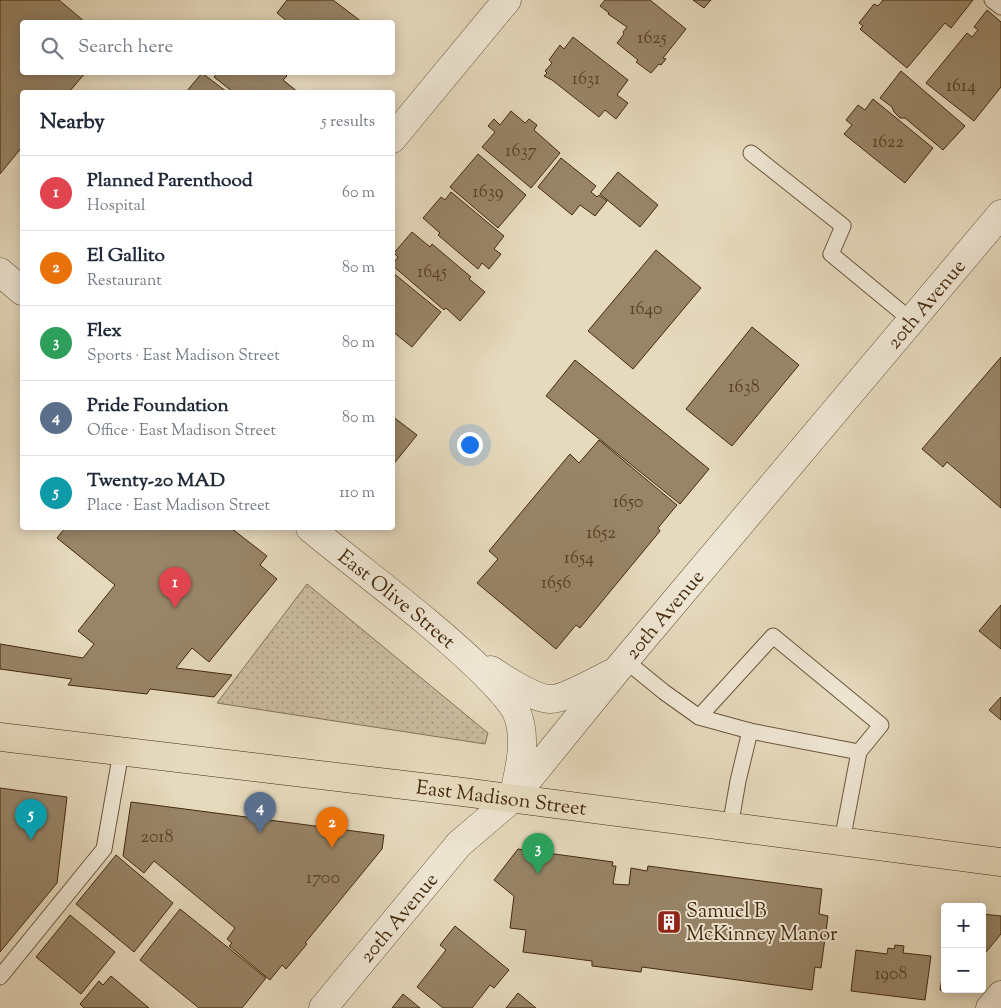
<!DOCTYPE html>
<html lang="en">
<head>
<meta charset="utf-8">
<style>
	body { margin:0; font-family:"Sorts Mill Goudy",serif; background:#f6f6f7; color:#1f2937 }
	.controls { position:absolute; right:15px; bottom:15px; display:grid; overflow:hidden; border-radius:5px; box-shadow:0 2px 12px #0003 }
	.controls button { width:45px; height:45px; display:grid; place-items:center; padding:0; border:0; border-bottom:1px solid #e0e1e3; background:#fff; color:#1f2937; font:25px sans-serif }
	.you { position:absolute; left:469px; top:444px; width:18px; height:18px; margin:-12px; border:4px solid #fff; border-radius:50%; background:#1a73e8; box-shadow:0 0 0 8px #1a73e833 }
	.badge { display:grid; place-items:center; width:32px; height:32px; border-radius:50%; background:#8f2418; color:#fff; font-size:16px; font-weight:700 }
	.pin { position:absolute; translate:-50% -41px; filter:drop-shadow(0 1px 2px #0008) }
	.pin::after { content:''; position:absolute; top:26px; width:18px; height:15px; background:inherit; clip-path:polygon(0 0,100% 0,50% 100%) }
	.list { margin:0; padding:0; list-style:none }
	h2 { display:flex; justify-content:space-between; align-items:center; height:65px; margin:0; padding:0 20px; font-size:21px }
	h2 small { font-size:16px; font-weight:400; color:#747a83 }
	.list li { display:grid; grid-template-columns:32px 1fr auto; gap:15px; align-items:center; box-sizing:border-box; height:75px; padding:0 20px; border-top:1px solid #e0e1e3 }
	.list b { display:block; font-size:19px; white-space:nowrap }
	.list p { margin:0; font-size:16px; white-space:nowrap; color:#747a83 }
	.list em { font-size:16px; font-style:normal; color:#747a83 }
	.icon { flex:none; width:28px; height:28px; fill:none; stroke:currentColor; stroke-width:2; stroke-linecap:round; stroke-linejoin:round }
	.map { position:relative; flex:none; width:1001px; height:1008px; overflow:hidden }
	.search { position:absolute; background:#fff; box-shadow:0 2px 12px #0003; left:20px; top:20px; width:375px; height:55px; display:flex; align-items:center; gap:12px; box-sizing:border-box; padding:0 18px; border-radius:5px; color:#747a83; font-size:19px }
	.panel { position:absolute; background:#fff; box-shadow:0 2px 12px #0003; left:20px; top:90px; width:375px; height:440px; border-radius:5px }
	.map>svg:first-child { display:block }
</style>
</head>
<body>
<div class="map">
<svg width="1001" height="1008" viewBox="0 0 1001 1008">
	<defs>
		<pattern id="grass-dots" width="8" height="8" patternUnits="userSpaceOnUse" patternTransform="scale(1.25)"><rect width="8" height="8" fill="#cabca0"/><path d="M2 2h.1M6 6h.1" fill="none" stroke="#a69981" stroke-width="1.8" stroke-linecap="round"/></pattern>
	</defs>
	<rect width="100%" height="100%" fill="#e6dabe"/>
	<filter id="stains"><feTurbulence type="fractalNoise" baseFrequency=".004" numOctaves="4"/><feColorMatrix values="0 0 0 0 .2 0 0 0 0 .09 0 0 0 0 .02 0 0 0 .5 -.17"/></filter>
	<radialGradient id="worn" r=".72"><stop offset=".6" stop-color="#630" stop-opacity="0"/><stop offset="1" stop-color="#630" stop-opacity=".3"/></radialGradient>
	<!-- grass -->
	<polygon fill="url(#grass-dots)" stroke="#877256" points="307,584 488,733 485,744 217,703"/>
	<!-- building -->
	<g fill="#988568" stroke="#44290b">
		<polygon points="0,0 59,0 85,22 22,22 22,72 86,72 69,92 22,92 22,147 0,174"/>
		<polygon points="287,0 333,0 362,22 285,22 287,21 277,13"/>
		<polygon points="605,0 650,0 686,29 663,58 666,59 661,65 659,64 651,73 636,62 638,60 617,43 624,34 623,32 627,27 608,14 609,13 600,6"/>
		<polygon points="693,0 711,0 704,8"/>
		<polygon points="883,0 973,0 951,28 945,23 907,68 860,29 863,26 859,23 874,4 878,6"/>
		<polygon points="987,10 1001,22 1001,87 974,121 926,83 967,33 972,37 978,30 974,27"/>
		<polygon points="573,37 628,80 617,95 628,103 616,119 605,110 599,117 552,80 544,76 547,73 545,71 552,63 549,60 560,45 564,49"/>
		<polygon points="901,71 965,126 943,150 905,118 900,118 894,112 892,107 880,98"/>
		<polygon points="218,72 283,72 287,76 283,80 298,92 233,92 214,77"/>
		<polygon points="202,73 227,92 186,92"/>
		<polygon points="873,99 933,148 905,183 844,134 852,125 846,120 858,105 865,110"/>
		<polygon points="511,111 525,123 529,119 537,125 534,130 560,153 531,188 482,147 495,132 488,126 494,119 500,125"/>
		<polygon points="478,154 526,195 498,228 450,187"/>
		<polygon points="561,158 596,186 591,192 597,197 599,195 607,201 595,216 580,205 572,215 538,187"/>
		<polygon points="618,172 658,205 640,227 600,194"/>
		<polygon points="451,192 504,236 494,249 501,254 489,269 482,263 478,269 438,235 440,233 423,218 441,197 445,200"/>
		<polygon points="412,232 430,247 432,244 471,277 469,279 485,292 460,321 446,308 444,310 392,265 398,257 394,253"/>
		<polygon points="656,250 701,288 633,369 588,331"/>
		<polygon points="392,272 441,312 412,347 392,331"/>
		<polygon points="752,327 799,365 732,446 686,409"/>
		<polygon points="1001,357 1001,508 947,462 943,467 922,449"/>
		<polygon points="575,360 709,469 680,504 546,396"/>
		<polygon points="392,416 417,435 392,466"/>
		<polygon points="599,440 677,505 658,528 660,531 580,628 576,625 556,649 477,583 498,559 489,551 570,454 579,463"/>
		<polygon points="65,528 231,528 267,556 260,565 277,579 209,662 192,648 176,668 232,675 214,697 150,689 147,694 68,685 72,679 0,669 0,644 83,658 94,644 78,631 115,585 57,538"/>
		<polygon points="1001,605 1001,649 979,631"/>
		<polygon points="1001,697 1001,720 989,710"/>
		<polygon points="0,788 67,797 57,883 0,952"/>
		<polygon points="131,802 384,835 382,849 305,943 307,944 286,969 282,965 270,980 229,946 232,943 227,939 235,928 154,861 144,873 123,856"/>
		<polygon points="518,849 613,862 612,866 616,866 613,884 629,885 631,868 647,871 648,866 822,889 819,914 828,916 821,968 815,967 812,990 642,967 641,972 592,966 592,961 523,952 526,930 510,928 514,896 494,880"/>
		<polygon points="116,855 173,903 134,952 76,904"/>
		<polygon points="180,909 266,978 242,1008 199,1008 140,960"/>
		<polygon points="982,914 1001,916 1001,934 982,957"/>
		<polygon points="70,915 115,952 81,994 36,957"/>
		<polygon points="455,926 509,970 494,988 490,985 472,1008 443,1008 417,987 446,950 440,945"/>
		<polygon points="895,945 904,946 903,953 931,956 925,1000 851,991 856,950 887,954 888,948 894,949"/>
		<polygon points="945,960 945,989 952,989 950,992 940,990"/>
		<polygon points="111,976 149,1008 84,1008 80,1004 99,981 103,985"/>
		<polygon points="518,993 536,1008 506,1008"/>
		<polygon points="403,994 420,1008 392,1008"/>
	</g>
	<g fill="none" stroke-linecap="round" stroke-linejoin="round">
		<defs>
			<g id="lane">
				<polyline points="992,0 1001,7"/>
				<polyline points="751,153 843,226 831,254 911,320"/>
				<polyline points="626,661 664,692 699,717 750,731 859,752"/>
				<polyline points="699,717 773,636 881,725 859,752 842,841"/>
				<polyline points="730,827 738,781 750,731"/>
				<polyline points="0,977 104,849 121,752"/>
			</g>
			<g id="street">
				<polyline points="392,139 507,0"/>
				<polyline points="0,272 22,291"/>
				<path id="s1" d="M 310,528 C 368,576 431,621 485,674 C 495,685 513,701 518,716 C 527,742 519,769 514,794"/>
				<path d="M 491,670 C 504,679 535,699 550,699 C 562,700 598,680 610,674"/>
				<path id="s2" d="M 323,1008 L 459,844 L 513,798 L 617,670 L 1001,214"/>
			</g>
			<polyline id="secondary" points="990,1008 1001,995"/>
			<g id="primary">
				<path id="s3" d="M 0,737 L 455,791 L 1001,862"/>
			</g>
		</defs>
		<!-- lane casing -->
		<use href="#lane" stroke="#6c5538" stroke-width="17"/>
		<!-- street casing -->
		<use href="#street" stroke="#6c5538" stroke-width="29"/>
		<!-- secondary casing -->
		<use href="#secondary" stroke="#44290b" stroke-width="29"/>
		<!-- primary casing -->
		<use href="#primary" stroke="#44290b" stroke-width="29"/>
		<!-- lane -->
		<use href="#lane" stroke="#efe7d5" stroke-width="15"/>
		<!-- street -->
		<use href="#street" stroke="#efe7d5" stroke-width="28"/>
		<!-- secondary -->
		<use href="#secondary" stroke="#efe7d5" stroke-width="28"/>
		<!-- primary -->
		<use href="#primary" stroke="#e6dabe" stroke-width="28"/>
	</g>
	<!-- icons -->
	<defs>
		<symbol id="building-square" viewBox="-11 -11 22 22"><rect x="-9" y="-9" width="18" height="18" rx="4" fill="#8f2418" stroke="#efe7d5"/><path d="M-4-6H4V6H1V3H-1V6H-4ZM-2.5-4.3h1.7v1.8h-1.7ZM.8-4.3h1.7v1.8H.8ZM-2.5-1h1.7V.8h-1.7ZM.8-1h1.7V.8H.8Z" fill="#fff"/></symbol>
	</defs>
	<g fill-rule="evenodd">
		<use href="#building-square" x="655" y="908" width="28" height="28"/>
	</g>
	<g text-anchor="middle" stroke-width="4" stroke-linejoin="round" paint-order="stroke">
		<!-- number labels -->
		<g font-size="18" fill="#594022">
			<text x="652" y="43">1625</text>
			<text x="586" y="84">1631</text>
			<text x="961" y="91">1614</text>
			<text x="888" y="147">1622</text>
			<text x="521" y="156">1637</text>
			<text x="488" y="197">1639</text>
			<text x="432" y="277">1645</text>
			<text x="646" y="314">1640</text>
			<text x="744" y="392">1638</text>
			<text x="628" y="507">1650</text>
			<text x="601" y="538">1652</text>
			<text x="579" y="563">1654</text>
			<text x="556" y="588">1656</text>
			<text x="157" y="842">2018</text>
			<text x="323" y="883">1700</text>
			<text x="891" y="979">1908</text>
		</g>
		<!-- street labels -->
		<g font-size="20" fill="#44290b" stroke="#efe7d5">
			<text dy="7" stroke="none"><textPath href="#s2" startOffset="928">20th Avenue</textPath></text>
			<text dy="7" stroke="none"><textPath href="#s1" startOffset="112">East Olive Street</textPath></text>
			<text dy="7" stroke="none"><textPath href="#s2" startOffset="522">20th Avenue</textPath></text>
			<text dy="7" stroke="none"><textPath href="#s3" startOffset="505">East Madison Street</textPath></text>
			<text dy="7" stroke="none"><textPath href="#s2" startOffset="118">20th Avenue</textPath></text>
		</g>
		<!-- poi labels -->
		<g font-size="20" fill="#44290b" stroke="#efe7d5" text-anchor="start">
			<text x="686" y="917">Samuel B<tspan x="686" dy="23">McKinney Manor</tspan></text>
		</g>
	</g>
	<rect width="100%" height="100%" filter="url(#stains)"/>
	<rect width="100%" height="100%" fill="url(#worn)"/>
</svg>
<div class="controls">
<button>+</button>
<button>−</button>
</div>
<div class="you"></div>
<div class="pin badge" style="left:175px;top:608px;background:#e0444e">1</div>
<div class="pin badge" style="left:332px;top:848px;background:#e8710a">2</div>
<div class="pin badge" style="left:538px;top:874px;background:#2e9e5b">3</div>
<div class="pin badge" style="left:260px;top:833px;background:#5c6f8a">4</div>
<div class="pin badge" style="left:31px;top:840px;background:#0f9aa8">5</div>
<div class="search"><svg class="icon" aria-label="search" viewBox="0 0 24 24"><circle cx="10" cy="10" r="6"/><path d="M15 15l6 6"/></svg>Search here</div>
<section class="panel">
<h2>Nearby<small>5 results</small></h2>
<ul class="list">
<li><span class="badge" style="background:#e0444e">1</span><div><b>Planned Parenthood</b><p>Hospital</p></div><em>60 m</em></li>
<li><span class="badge" style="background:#e8710a">2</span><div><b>El Gallito</b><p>Restaurant</p></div><em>80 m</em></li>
<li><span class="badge" style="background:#2e9e5b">3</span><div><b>Flex</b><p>Sports · East Madison Street</p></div><em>80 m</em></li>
<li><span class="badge" style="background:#5c6f8a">4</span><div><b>Pride Foundation</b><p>Office · East Madison Street</p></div><em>80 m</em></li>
<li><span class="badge" style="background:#0f9aa8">5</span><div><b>Twenty-20 MAD</b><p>Place · East Madison Street</p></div><em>110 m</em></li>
</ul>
</section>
</div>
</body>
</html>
